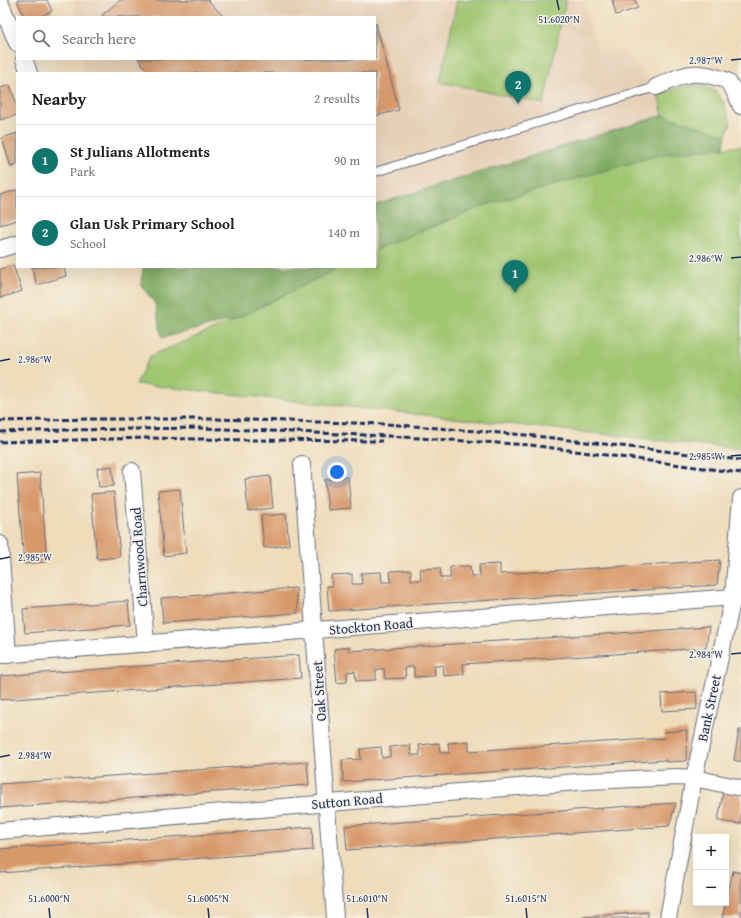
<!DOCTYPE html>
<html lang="en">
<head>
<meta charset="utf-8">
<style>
	body { margin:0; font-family:"Gentium Book Plus",serif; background:#f6f6f6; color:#202124 }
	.controls { position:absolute; right:12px; bottom:12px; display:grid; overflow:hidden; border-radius:0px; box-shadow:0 4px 16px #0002 }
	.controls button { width:36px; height:36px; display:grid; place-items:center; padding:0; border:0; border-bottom:1px solid #e0e0e0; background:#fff; color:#202124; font:20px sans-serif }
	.you { position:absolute; left:337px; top:472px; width:14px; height:14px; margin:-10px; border:3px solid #fff; border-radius:50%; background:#1a73e8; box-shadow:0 0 0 6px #1a73e833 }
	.badge { display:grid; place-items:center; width:26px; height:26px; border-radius:50%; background:#0f766e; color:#fff; font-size:13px; font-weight:700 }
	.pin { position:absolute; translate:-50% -33px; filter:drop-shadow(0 1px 2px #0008) }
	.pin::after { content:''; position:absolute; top:21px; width:14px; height:12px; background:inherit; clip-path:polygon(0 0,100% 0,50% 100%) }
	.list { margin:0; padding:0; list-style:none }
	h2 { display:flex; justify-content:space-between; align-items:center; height:52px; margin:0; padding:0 16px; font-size:17px }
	h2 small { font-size:13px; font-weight:400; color:#757577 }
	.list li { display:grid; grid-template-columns:26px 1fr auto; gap:12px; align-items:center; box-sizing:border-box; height:72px; padding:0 16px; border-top:1px solid #e0e0e0 }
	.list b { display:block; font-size:15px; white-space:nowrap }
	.list p { margin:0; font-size:13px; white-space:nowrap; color:#757577 }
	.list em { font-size:13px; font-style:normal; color:#757577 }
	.icon { flex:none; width:22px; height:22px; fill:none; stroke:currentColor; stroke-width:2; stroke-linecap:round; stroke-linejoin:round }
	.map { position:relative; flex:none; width:741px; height:918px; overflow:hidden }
	.search { position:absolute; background:#fff; box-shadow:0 4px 16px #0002; left:16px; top:16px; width:360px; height:44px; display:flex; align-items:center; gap:10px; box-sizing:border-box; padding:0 14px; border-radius:0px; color:#757577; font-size:15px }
	.panel { position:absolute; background:#fff; box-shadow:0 4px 16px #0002; left:16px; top:72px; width:360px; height:196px; border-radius:0px }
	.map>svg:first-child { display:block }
</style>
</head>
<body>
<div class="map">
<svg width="741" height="918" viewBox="0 0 741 918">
	<rect width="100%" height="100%" fill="#f7f3e8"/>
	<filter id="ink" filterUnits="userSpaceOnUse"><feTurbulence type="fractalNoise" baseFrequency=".025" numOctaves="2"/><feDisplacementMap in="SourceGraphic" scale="8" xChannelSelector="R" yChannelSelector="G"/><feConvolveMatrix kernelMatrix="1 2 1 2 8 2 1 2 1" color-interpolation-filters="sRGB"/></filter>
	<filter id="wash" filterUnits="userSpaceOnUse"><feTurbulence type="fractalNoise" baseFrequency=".012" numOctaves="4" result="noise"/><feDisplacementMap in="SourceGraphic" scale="16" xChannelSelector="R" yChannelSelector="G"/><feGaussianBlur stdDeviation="0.9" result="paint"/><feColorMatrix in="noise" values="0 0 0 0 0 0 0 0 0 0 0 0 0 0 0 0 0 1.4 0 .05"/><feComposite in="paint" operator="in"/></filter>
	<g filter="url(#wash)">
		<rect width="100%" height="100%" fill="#eedcba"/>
		<!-- built -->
		<polygon fill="#e6d0b7" points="75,0 583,0 598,50 626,52 656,87 663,115 375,205 375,73 84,73 81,59 375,59 375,17 75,17"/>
		<!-- green -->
		<g fill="#a0c671" stroke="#5e7a68">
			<polygon points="457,0 566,0 544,104 440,82"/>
			<polygon points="700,85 715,91 724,103 731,123 726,135 663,115 658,94 679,87"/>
			<polygon points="741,146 741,449 136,384 150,356 224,325 340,267 375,267 375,250 491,203 662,154"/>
		</g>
		<!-- forest -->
		<g fill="#80ab63" stroke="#4e6d60">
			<polygon points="663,115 726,135 724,147 662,154 491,203 375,250 375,205"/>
			<polygon points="143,267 340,267 236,319 162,338 155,304 141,285"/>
		</g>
		<g id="blocks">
			<!-- building -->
			<g fill="#d8996b">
				<polygon points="17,0 47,0 52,11 39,17 24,17"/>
				<polygon points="120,0 208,0 224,17 103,17 102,15"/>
				<polygon points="612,0 635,0 638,8 616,15"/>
				<polygon points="376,23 399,110 375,116 375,73 149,73 138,59 375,59 375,24"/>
				<polygon points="10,85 17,106 17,115 0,120 0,88"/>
				<polygon points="17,133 17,165 11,167 2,138"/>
				<polygon points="17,190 17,220 0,225 0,195"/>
				<polygon points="13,265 22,291 0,298 0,269"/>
				<polygon points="32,267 64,267 66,276 37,285"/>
				<polygon points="112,466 114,486 99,487 97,468"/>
				<polygon points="40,473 47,562 24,564 17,475"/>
				<polygon points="270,476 273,508 248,511 245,479"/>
				<polygon points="348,477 351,508 328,510 325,480"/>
				<polygon points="180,489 186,553 164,556 158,491"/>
				<polygon points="114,492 120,557 97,559 91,494"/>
				<polygon points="286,514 289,545 264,548 261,516"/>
				<polygon points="720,560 717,585 329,611 327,586 332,586 331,575 352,574 352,584 362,584 361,573 381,572 382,582 391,582 390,571 411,570 411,580 421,580 420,569 440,568 441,578 450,578 450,567 460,566 470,566 471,576 480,576 479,565 500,564 500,574"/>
				<polygon points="296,588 298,613 163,623 161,598"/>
				<polygon points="128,601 130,625 25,633 23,609"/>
				<polygon points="709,627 706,648 463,664 464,674 444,676 443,665 439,666 434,666 435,676 414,677 414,667 409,667 405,668 406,678 385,679 384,669 380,669 376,670 376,680 356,681 355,671 347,672 347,682 337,683 334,649 349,647 349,651"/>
				<polygon points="299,655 301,678 0,700 0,676"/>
				<polygon points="696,692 697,709 662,711 661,694"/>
				<polygon points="687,730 686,761 666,762 666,760 343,782 342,760 361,759 360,749 381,747 382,758 386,757 390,757 390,747 410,745 411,755 420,755 419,745 439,743 440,753 449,753 448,743 469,741 469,751 665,738 664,732"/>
				<polygon points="739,730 741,730 741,762 734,760"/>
				<polygon points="307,762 309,785 0,808 0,784"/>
				<polygon points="723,792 741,795 741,824 718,821"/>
				<polygon points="676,803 669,826 347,850 345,826"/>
				<polygon points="312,827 313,850 0,873 0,849"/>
				<polygon points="733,871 741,873 741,918 722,918"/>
				<polygon points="648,912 648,918 583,918 583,917"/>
			</g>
		</g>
	</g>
	<g filter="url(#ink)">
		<use href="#blocks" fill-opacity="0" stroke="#656c7e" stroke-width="1"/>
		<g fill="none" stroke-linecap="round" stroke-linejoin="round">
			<defs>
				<polyline id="lane" points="375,172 656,87"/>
				<g id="street">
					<polyline points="0,2 17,43"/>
					<polyline points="24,59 29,73"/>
					<path d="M 656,87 C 679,77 690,69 715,77 C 719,78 724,79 727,81 C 734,88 737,97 741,106"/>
					<polyline points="0,249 17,244"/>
					<polyline points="302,464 335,918"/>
					<polyline points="132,471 146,644"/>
					<polyline points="0,544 8,655"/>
					<polyline points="0,655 733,597 741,598"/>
					<polyline points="0,831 589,781 678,777 694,778 741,788"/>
					<polyline points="668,918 694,778 733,597 741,498"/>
				</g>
			</defs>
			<!-- lane casing -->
			<use href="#lane" stroke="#656c7e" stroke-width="10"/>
			<!-- street casing -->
			<use href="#street" stroke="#656c7e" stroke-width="18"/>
			<!-- lane -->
			<use href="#lane" stroke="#fff" stroke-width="8"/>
			<!-- street -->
			<use href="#street" stroke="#fff" stroke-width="16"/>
			<!-- rail -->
			<g stroke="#1b2f5e" stroke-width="3" stroke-dasharray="6 3" stroke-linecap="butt">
				<polyline points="0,421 91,419 217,419 387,424 526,435 741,460"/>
				<polyline points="0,432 66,430 201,428 387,436 530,445 741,473"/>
				<polyline points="0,442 148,438 250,440 382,441"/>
			</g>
		</g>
	</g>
	<!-- ticks -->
	<path fill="none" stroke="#1b2f5e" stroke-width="1.5" d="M 557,0 L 559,10M 731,60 L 741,59M 731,258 L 741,257M 0,361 L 10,359M 731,456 L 741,455M 0,559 L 10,557M 731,654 L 741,653M 0,757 L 10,755M 49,908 L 50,918M 208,908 L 209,918M 367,908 L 368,918M 526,908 L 527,918"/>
	<g text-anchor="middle" stroke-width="3" stroke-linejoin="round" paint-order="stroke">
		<!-- street labels -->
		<g font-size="14" fill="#1b2f5e" stroke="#f7f3e8">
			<text transform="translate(139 557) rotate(-94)" y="5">Charnwood Road</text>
			<text transform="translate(371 626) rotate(-5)" y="5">Stockton Road</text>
			<text transform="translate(319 691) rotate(-94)" y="5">Oak Street</text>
			<text transform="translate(709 708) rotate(-78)" y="5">Bank Street</text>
			<text transform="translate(347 801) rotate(-5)" y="5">Sutton Road</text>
		</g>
	</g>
	<g font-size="10" text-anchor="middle" fill="#1b2f5e" stroke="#f7f3e8" stroke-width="3" stroke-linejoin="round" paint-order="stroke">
		<text x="559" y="23">51.6020°N</text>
		<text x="706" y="64">2.987°W</text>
		<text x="706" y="262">2.986°W</text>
		<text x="35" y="363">2.986°W</text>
		<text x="706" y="460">2.985°W</text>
		<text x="35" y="561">2.985°W</text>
		<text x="706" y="658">2.984°W</text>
		<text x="35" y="759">2.984°W</text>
		<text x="49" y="902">51.6000°N</text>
		<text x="208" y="902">51.6005°N</text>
		<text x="367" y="902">51.6010°N</text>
		<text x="526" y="902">51.6015°N</text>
	</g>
</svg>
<div class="controls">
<button>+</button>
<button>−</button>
</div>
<div class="you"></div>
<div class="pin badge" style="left:515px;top:293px">1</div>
<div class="pin badge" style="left:518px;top:104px">2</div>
<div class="search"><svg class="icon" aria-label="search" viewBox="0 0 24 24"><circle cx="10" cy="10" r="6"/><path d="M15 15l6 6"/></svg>Search here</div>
<section class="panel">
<h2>Nearby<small>2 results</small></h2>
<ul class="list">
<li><span class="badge">1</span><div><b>St Julians Allotments</b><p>Park</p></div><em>90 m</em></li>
<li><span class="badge">2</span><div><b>Glan Usk Primary School</b><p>School</p></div><em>140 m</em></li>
</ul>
</section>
</div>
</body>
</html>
